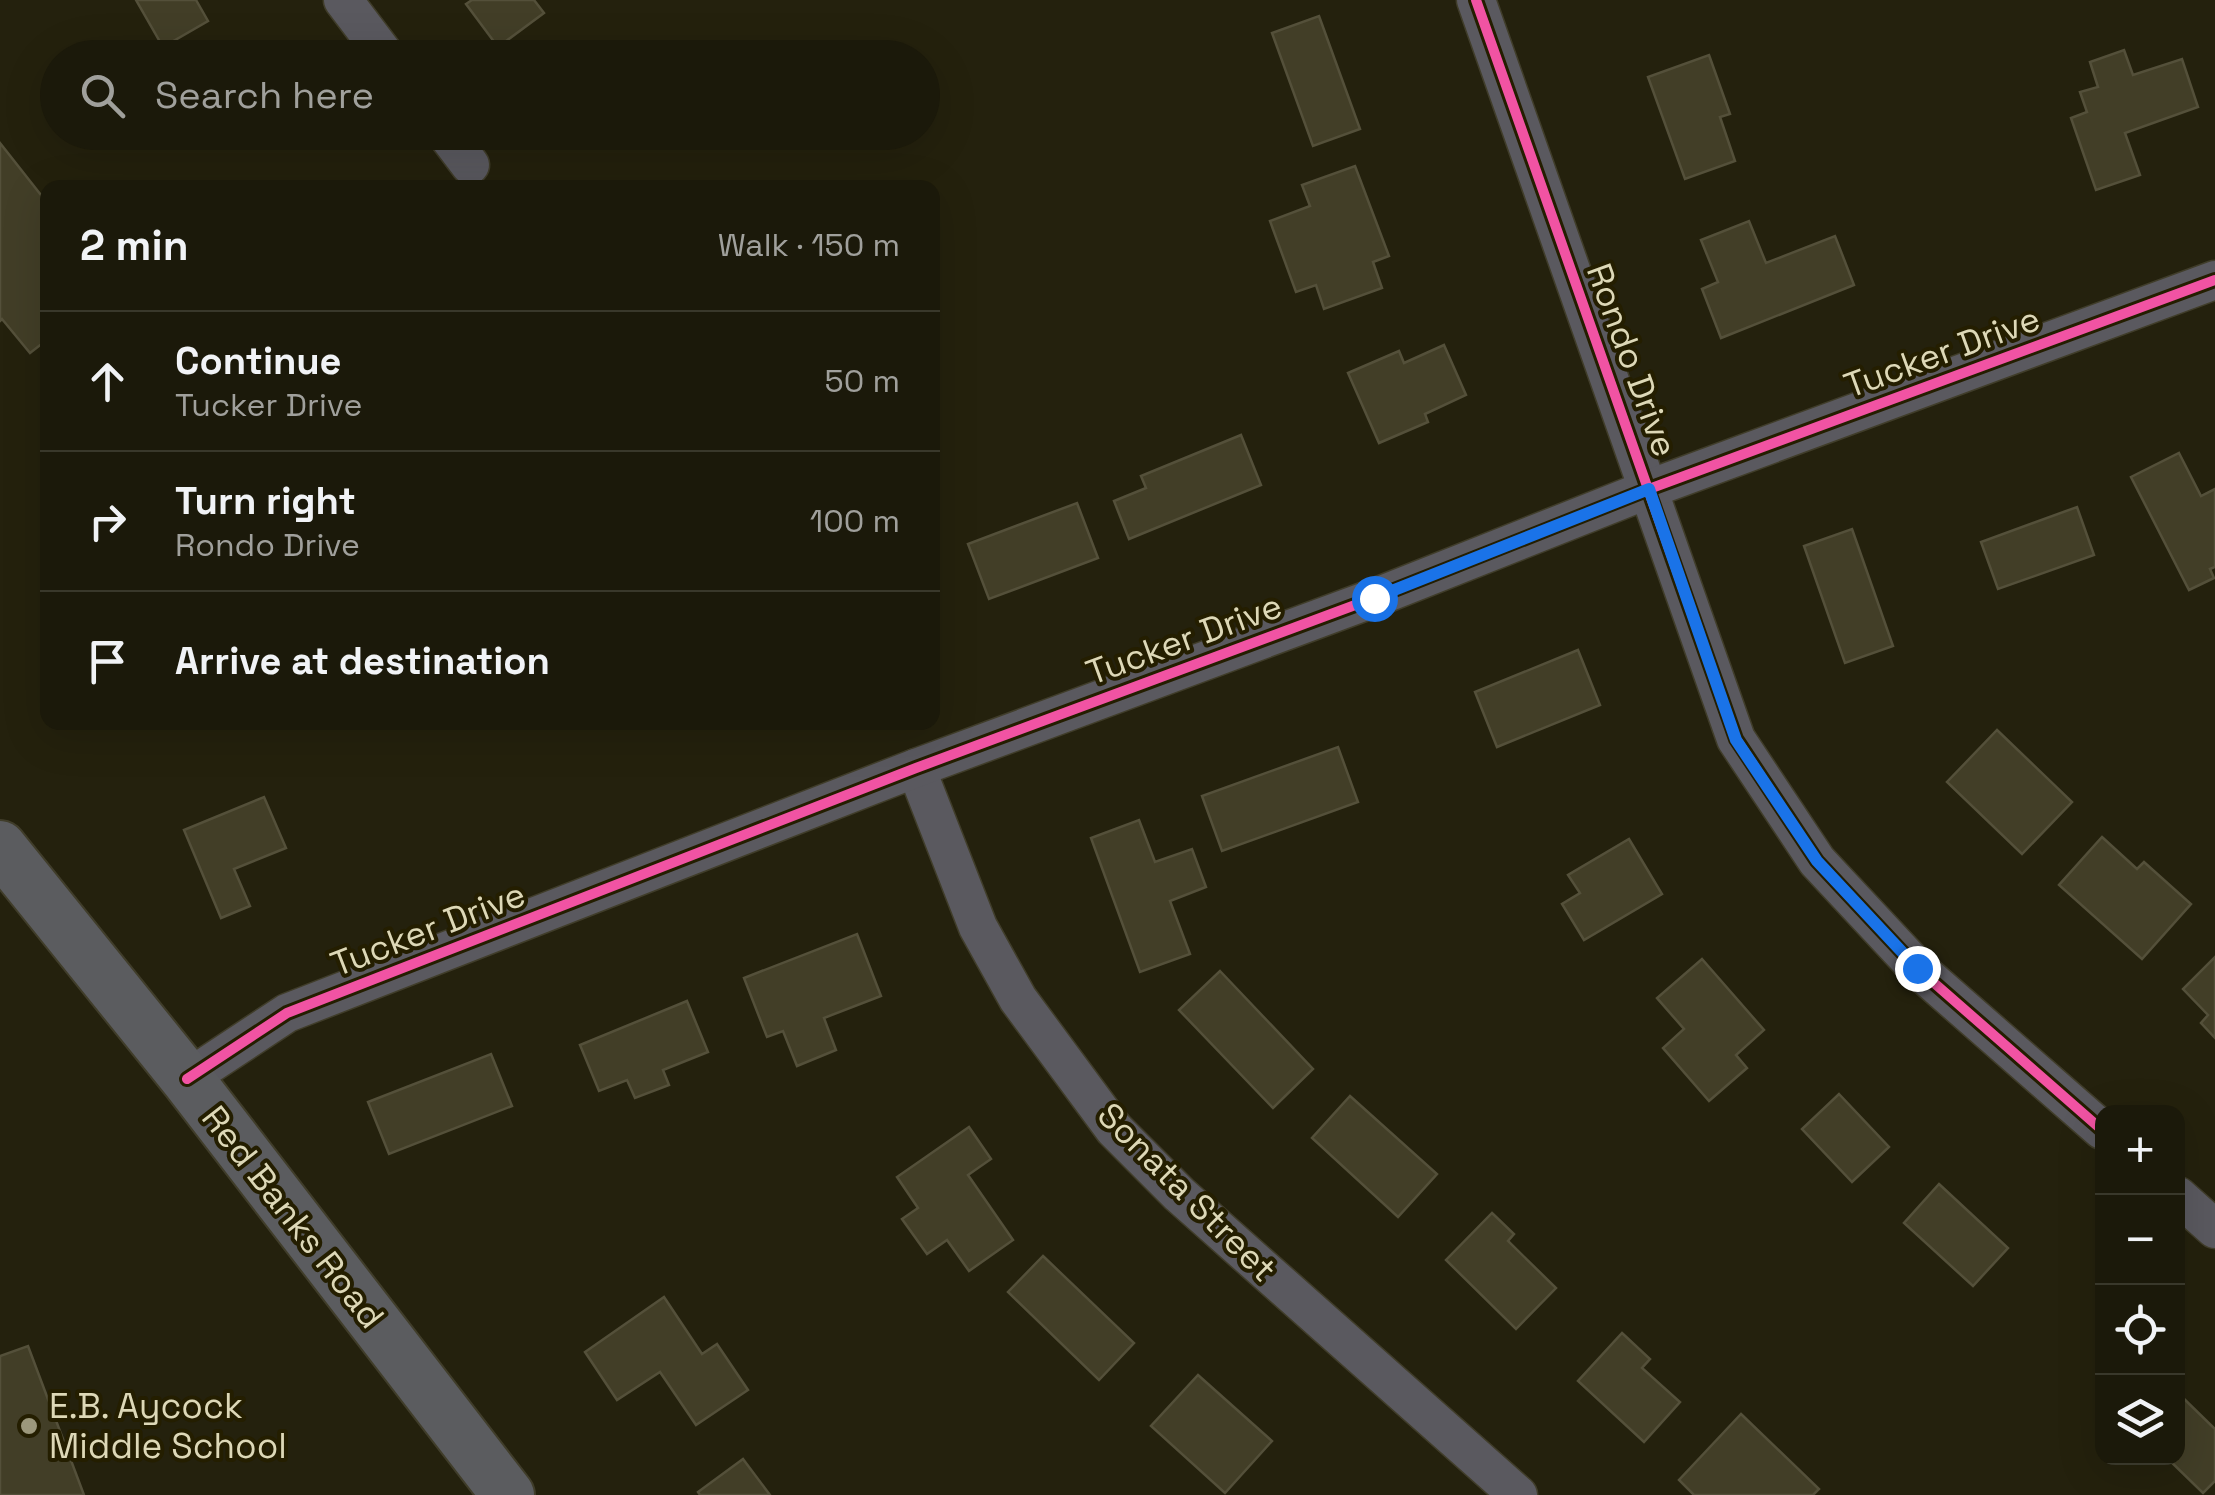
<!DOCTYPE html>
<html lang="en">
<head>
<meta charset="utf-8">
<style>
	body { margin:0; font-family:"Space Grotesk",sans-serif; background:#282618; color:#f1f3f6 }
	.controls { position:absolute; right:30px; bottom:30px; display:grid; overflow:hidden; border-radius:20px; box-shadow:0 10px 40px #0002 }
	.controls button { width:90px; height:90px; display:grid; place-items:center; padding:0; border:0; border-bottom:2px solid #39382b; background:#1b190a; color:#f1f3f6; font:50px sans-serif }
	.stop { position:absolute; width:30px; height:30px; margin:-22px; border:8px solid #1a73e8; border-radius:50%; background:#fff }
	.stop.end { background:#1a73e8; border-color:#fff; box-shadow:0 2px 10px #0008 }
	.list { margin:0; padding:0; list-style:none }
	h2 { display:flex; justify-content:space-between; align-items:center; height:130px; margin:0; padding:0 40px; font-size:42px }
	h2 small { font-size:32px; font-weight:400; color:#a0a09c }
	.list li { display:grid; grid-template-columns:65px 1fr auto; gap:30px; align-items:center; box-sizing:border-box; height:140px; padding:0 40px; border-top:2px solid #39382b }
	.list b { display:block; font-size:38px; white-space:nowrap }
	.list p { margin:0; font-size:32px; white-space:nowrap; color:#a0a09c }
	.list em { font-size:32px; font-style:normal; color:#a0a09c }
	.icon { flex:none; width:55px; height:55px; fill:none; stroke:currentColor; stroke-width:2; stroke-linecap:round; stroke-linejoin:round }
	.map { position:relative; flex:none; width:2215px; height:1495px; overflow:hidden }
	.search { position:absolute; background:#1b190a; box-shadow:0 10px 40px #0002; left:40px; top:40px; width:900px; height:110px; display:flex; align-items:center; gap:25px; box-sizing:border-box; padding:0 35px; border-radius:55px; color:#a0a09c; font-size:38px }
	.panel { position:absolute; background:#1b190a; box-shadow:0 10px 40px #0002; left:40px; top:180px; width:900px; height:550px; border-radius:20px }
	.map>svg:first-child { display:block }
</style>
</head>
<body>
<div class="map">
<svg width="2215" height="1495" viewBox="0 0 2215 1495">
	<rect width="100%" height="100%" fill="#24210d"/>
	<!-- building -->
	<g fill="#423e27" stroke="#54503a" stroke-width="2.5">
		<polygon points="136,0 196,0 208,21 163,47"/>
		<polygon points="472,0 534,0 544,13 498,47 466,4"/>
		<polygon points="1319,16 1360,129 1313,146 1272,33"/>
		<polygon points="2124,50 2133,75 2182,59 2198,107 2125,133 2140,175 2096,190 2071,118 2087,112 2080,92 2098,87 2090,62"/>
		<polygon points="1709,55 1730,114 1720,117 1735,161 1685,179 1648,77"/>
		<polygon points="0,143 48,204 48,339 30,353 2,319 0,321"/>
		<polygon points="1355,166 1389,256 1373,262 1382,288 1324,309 1316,285 1296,292 1270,221 1310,206 1302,185"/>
		<polygon points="1749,221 1766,263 1835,236 1854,285 1721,338 1702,289 1718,282 1701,240"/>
		<polygon points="1444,345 1466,395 1425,414 1428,422 1379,443 1348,373 1399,351 1404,363"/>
		<polygon points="1241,435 1261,485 1129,539 1114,501 1146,488 1141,476"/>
		<polygon points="2179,453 2201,496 2215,489 2215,567 2210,569 2214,578 2189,590 2131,477"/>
		<polygon points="1077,503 1098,558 989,599 968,544"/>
		<polygon points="2077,507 2094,555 1998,589 1981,542"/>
		<polygon points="1852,529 1893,646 1845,663 1804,546"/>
		<polygon points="1578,650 1600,705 1497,747 1475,692"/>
		<polygon points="1997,730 2072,802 2022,854 1947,782"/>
		<polygon points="1338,747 1358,802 1222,851 1202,796"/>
		<polygon points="264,797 286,848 234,869 250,906 221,918 184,830"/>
		<polygon points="1139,820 1155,862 1192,849 1206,887 1170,901 1190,954 1140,972 1091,838"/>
		<polygon points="2102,837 2137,869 2144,862 2191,904 2142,959 2059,885"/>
		<polygon points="1629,839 1662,894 1584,940 1562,904 1580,893 1568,875"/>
		<polygon points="857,934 881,996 824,1018 836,1050 797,1066 783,1031 767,1037 744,978"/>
		<polygon points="2215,957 2215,1038 2201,1023 2208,1015 2183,989"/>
		<polygon points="1702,959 1764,1030 1736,1055 1747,1068 1709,1101 1663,1048 1684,1029 1657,998"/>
		<polygon points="1220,971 1313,1069 1273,1108 1179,1010"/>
		<polygon points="687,1001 708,1052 663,1070 669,1085 635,1098 627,1080 599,1091 580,1045"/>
		<polygon points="491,1054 512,1106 389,1154 368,1102"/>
		<polygon points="1839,1094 1889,1147 1852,1182 1802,1129"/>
		<polygon points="1350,1096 1437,1174 1398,1217 1312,1138"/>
		<polygon points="969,1127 991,1159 968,1175 1013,1240 969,1271 947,1240 927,1254 902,1219 918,1208 897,1177"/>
		<polygon points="1939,1184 2008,1248 1973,1286 1904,1223"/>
		<polygon points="1492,1213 1514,1234 1508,1241 1556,1288 1516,1329 1446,1260"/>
		<polygon points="1043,1256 1134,1343 1099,1380 1008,1292"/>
		<polygon points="664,1297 702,1354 717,1344 748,1390 696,1425 660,1372 617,1400 585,1352"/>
		<polygon points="1622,1333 1650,1359 1642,1368 1680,1402 1644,1442 1578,1381"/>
		<polygon points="28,1346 84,1495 0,1495 0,1356"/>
		<polygon points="1198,1375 1272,1441 1225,1493 1151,1426"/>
		<polygon points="2178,1393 2215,1429 2215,1481 2203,1493 2167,1458 2178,1458"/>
		<polygon points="1741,1414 1819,1489 1813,1495 1694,1495 1679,1480"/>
		<polygon points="743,1459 770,1495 700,1495 698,1492"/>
	</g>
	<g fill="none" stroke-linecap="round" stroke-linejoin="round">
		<defs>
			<g id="street">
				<polyline points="343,0 387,58"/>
				<polyline points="1476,0 1736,739 1817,861 1917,968 2102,1130"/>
				<polyline points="445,132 470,165"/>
				<polyline points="916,768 978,927 1018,999 1114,1129 1179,1194 1518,1495"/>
				<polyline points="187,1079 287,1013 916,768 1374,598 1649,489 2215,280"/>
				<polyline points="2178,1196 2215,1229"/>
			</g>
			<polyline id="secondary" points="0,847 187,1079 508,1495"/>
		</defs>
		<!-- street casing -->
		<use href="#street" stroke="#403d2a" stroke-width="41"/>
		<!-- secondary casing -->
		<use href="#secondary" stroke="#403d2a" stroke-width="56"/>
		<!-- street -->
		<use href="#street" stroke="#5a595f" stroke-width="38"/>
		<!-- secondary -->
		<use href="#secondary" stroke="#5b5c5f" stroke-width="52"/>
		<defs>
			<g id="cycleway">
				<polyline points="1476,0 1736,739 1817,861 1917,968 2102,1130"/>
				<polyline points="187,1079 287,1013 916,768 1374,598 1649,489 2215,280"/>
			</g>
		</defs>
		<!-- cycleway casing -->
		<use href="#cycleway" stroke="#241e00" stroke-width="16"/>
		<!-- cycleway -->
		<use href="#cycleway" stroke="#f153a3" stroke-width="10"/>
	</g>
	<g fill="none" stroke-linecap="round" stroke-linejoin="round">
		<!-- route -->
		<polyline stroke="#1a73e8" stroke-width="12" points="1374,598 1649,489 1736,740 1817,861 1917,968"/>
	</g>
	<!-- markers -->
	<circle fill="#9c987c" stroke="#241e00" stroke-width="4" cx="29" cy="1426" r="10"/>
	<g text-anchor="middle" stroke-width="8" stroke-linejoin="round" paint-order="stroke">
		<!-- street labels -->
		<g font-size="35" fill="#ddd8b7" stroke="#241e00">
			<text transform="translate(1942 352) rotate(-20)" y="12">Tucker Drive</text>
			<text transform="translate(1632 360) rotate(70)" y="12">Rondo Drive</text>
			<text transform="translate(1184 639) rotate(-20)" y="12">Tucker Drive</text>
			<text transform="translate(428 929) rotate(-21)" y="12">Tucker Drive</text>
			<text transform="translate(1187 1192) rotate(45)" y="12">Sonata Street</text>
			<text transform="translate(293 1217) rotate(52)" y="12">Red Banks Road</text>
		</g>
		<!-- poi labels -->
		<g font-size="35" fill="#ddd8b7" stroke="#241e00" text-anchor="start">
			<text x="49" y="1418">E.B. Aycock<tspan x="49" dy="40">Middle School</tspan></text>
		</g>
	</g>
</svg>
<div class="controls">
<button>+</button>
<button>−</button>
<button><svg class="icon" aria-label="locate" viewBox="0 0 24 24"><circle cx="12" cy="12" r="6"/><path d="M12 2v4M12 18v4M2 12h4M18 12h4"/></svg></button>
<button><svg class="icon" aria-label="layers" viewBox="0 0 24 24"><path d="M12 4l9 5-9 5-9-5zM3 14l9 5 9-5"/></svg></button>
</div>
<div class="stop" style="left:1374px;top:598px"></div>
<div class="stop end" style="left:1917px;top:968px"></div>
<div class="search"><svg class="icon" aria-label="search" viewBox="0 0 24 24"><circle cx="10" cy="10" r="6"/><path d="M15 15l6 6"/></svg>Search here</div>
<section class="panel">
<h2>2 min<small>Walk · 150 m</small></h2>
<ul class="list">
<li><svg class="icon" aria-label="ahead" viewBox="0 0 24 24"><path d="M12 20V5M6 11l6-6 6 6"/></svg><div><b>Continue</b><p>Tucker Drive</p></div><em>50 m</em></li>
<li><svg class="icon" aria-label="right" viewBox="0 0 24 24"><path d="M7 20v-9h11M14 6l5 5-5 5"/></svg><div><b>Turn right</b><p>Rondo Drive</p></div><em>100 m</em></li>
<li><svg class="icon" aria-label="arrive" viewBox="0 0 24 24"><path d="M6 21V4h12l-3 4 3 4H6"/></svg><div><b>Arrive at destination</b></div></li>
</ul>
</section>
</div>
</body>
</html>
